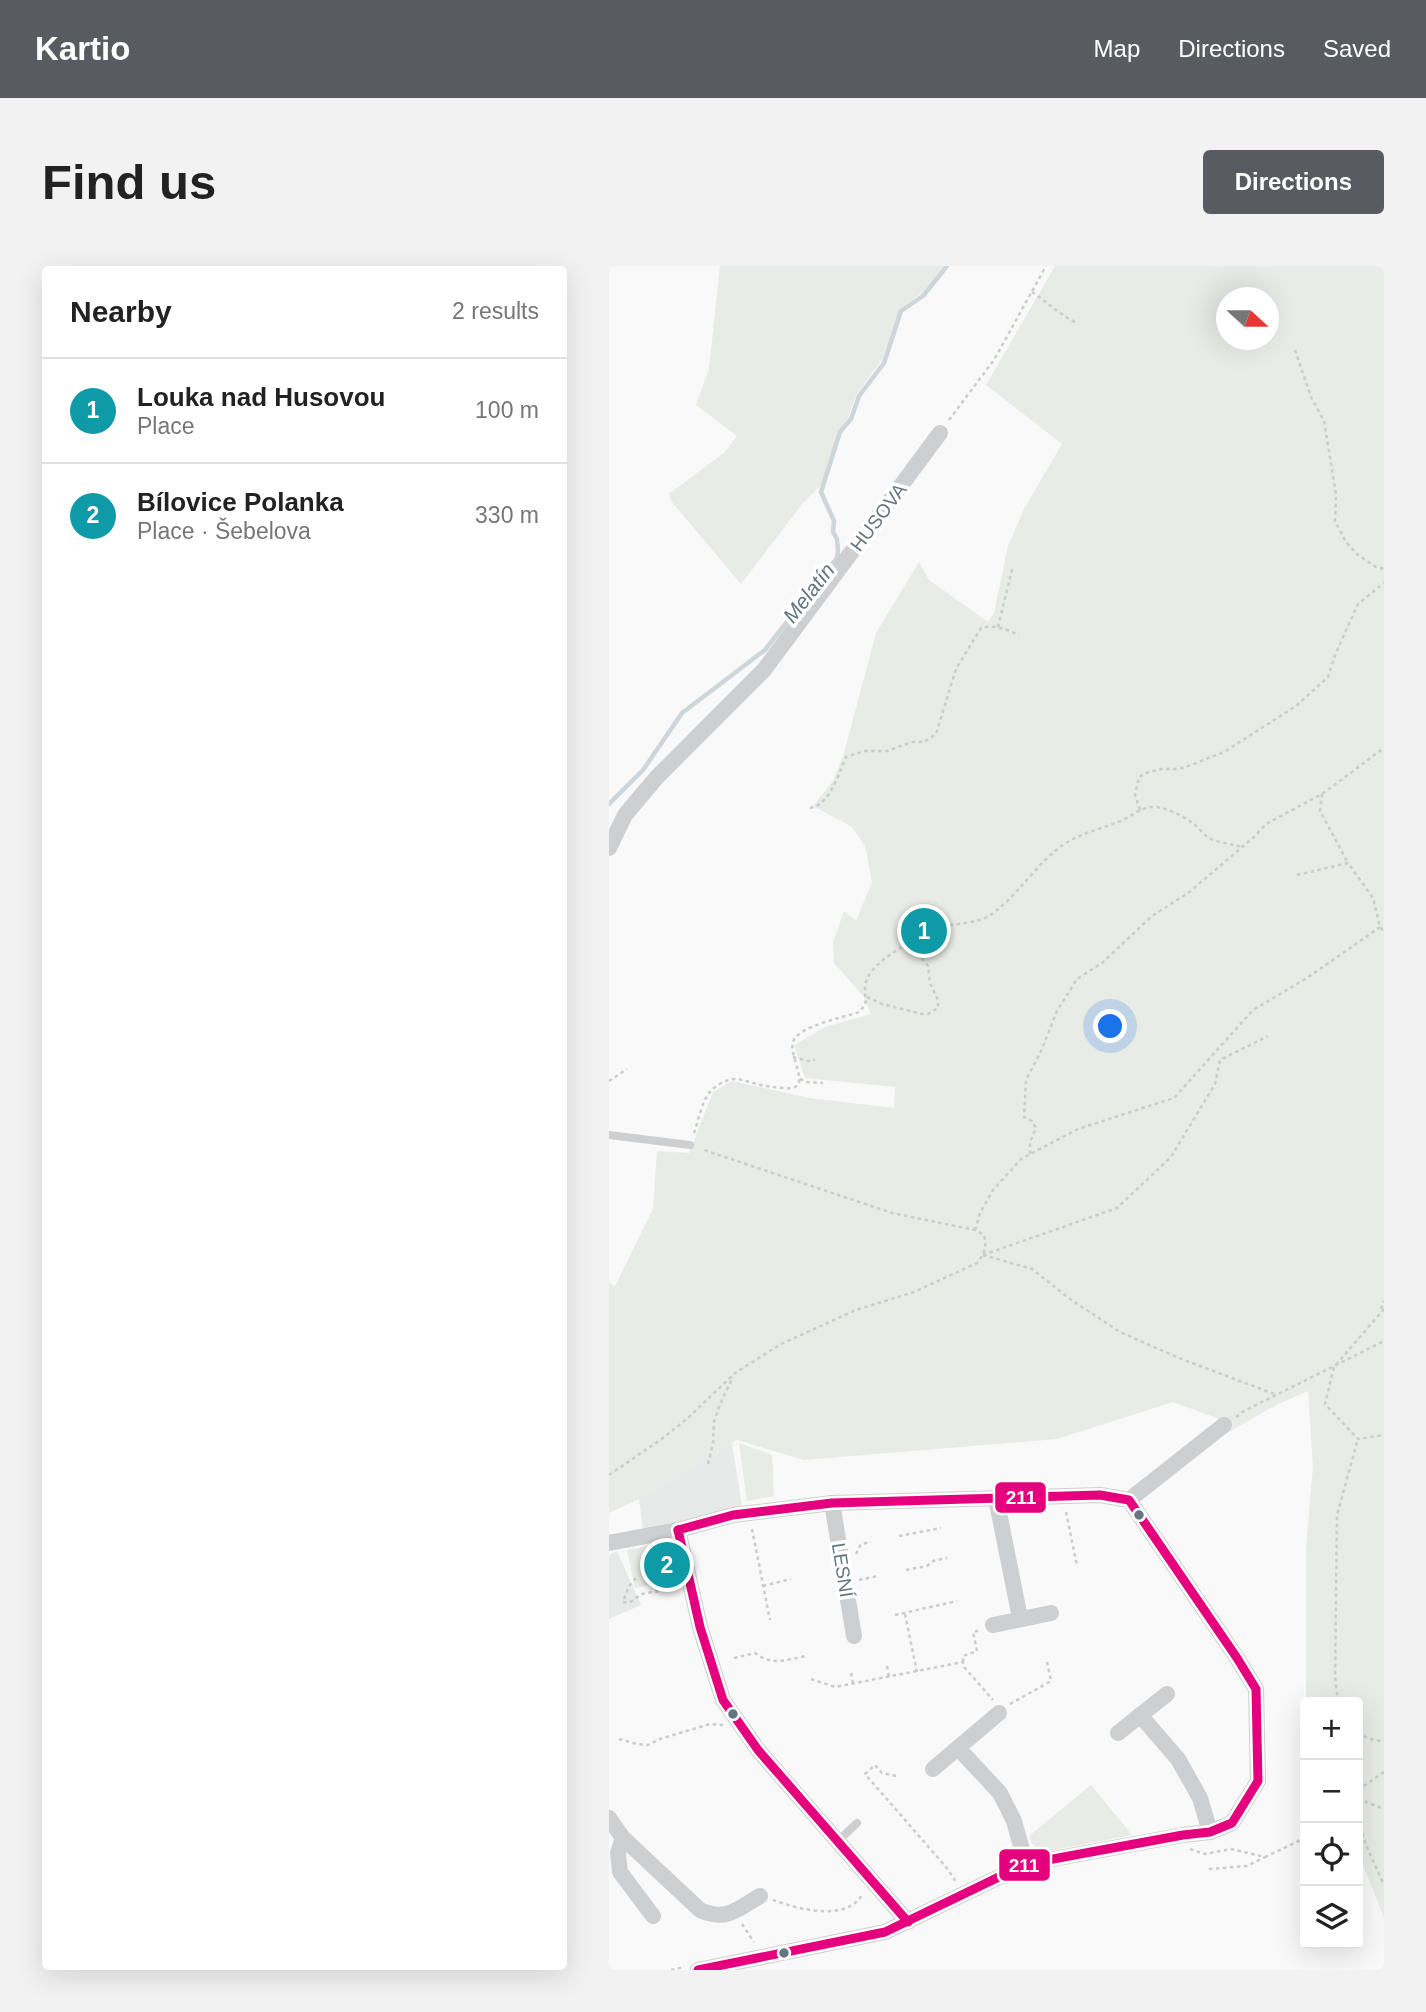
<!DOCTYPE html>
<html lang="en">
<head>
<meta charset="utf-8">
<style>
	body { margin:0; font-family:Arial,sans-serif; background:#f2f2f2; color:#222 }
	.controls { position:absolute; right:21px; bottom:21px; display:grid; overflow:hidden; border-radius:7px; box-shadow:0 7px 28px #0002 }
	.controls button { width:63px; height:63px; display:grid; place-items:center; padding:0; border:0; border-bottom:2px solid #e0e0e0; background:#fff; color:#222; font:35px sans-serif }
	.compass { position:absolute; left:607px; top:21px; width:63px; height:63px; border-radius:50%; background:#fff; box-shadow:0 7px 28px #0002; rotate:111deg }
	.you { position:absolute; left:502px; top:761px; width:24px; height:24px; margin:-18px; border:5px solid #fff; border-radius:50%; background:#1a73e8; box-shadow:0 0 0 10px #1a73e833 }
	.badge { display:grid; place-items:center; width:46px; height:46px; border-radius:50%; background:#585c60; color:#fff; font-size:23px; font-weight:700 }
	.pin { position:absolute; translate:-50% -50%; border:4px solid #fff; box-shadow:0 2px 7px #0006 }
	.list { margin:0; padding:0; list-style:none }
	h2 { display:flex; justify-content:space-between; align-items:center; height:91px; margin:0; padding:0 28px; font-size:30px }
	h2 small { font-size:23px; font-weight:400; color:#767676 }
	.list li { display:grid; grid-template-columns:46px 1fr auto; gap:21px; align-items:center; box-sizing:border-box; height:105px; padding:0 28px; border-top:2px solid #e0e0e0 }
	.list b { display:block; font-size:26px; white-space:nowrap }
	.list p { margin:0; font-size:23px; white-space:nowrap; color:#767676 }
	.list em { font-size:23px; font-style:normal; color:#767676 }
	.icon { flex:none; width:38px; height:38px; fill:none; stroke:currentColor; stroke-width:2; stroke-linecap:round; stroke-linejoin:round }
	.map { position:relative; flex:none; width:775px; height:1704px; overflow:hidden; border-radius:7px }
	header { display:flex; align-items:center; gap:42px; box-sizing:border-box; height:98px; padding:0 35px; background:#585c60; color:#fff }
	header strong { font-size:33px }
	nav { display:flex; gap:38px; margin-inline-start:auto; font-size:24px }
	.intro { display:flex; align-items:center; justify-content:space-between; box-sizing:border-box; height:168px; padding:0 42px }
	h1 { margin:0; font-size:49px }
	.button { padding:18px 32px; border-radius:7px; background:#585c60; color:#fff; font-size:24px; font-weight:700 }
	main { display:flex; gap:42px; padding:0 42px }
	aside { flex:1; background:#fff; border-radius:7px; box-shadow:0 7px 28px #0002 }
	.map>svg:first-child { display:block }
</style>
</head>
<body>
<header>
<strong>Kartio</strong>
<nav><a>Map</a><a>Directions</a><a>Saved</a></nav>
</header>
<div class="intro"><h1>Find us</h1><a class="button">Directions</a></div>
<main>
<aside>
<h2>Nearby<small>2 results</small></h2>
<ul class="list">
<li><span class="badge" style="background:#0f9aa8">1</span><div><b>Louka nad Husovou</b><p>Place</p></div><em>100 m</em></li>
<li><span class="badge" style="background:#0f9aa8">2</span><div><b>Bílovice Polanka</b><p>Place · Šebelova</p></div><em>330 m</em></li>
</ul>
</aside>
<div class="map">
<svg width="775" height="1704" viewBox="0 0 775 1704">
	<rect width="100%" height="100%" fill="#f9f9f9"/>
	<!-- built -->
	<g fill="#e8e9e9">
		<polygon points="123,1177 133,1241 34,1264 30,1233"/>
		<polygon points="8,1285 32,1339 0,1353 0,1289"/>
	</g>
	<!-- green -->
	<g fill="#e8ebe6" fill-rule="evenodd">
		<polygon points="111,0 335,0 314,26 291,43 274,92 247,129 239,152 229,166 214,217 194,237 132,318 62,235 60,228 116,186 128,170 87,139 100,103"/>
		<path d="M 446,0 L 775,0 L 775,1652 L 749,1586 L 749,1436 L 697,1436 L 697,1282 L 704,1201 L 699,1125 L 667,1139 L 618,1167 L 613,1154 L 564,1136 L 448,1173 L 195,1194 L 128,1174 L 30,1233 L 0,1247 L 0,1017 L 6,1020 L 44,943 L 48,885 L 80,887 L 104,826 L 123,815 L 200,832 L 285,842 L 286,821 L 196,812 L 185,779 L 216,761 L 262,748 L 255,731 L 225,697 L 224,676 L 235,645 L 247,655 L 263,616 L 256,580 L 243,561 L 204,540 L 224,515 L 235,487 L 267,367 L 310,296 L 320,314 L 379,356 L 385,347 L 399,280 L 415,243 L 453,178 L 377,119 ZM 618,32 L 660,32 L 660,74 L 618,74 Z"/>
		<polygon points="130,1177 163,1189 165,1230 138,1235"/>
		<polygon points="44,1279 52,1316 26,1322 18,1284"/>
		<path d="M 482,1519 L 523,1569 L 435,1586 C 426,1583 423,1579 420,1570 Z"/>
	</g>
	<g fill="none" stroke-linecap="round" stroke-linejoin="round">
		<!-- stream -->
		<polyline stroke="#ced6d9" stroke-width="4.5" points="0,538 34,504 73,447 156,384 228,292 229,285 228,273 224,266 225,255 212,226 231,166 242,153 250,130 275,97 292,45 314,30 338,0"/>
		<!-- path -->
		<g stroke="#cbcccd" stroke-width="2.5" stroke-dasharray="3.5 3.5" stroke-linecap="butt">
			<path d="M 423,26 C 438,36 451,49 468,57"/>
			<polyline points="686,84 702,131 715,155 727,228 726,255 737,276 749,289 767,301 775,303"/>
			<polyline points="340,154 385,94 437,0"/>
			<polyline points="389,361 404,300"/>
			<polyline points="713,528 711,545 739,597"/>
			<path d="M 201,542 C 221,539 230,507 237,491 L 255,485 L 278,485 L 303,476 L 315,476 L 327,468 L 347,403 L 372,362 C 385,358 399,364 410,369"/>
			<polyline points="531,544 526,529 530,511 537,507 552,503 570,503 582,499 615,486 687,440 719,411 726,389 749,338 775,317"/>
			<polyline points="688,609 739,597 764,632 771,661 775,666"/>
			<path d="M 258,731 L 273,738 L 313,748 L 319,748 L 329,742 L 329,734 L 321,717 L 319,700 L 308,686 L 297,679 C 298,662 317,649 327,636"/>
			<polyline points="184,791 199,795 206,794"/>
			<polyline points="191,813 198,816 214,817"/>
			<polyline points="0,815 18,803"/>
			<path d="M 85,867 C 89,856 93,836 100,827 C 105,820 119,812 128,813 C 140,815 152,820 164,821 C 171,821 180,824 186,821 C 198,815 180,789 184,776 C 189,760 233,752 250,746 C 261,735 255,734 256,722 C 256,712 264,702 272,696 C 288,682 317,666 337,660 C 351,657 370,657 383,648 C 409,629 426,600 451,581 C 468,568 489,564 509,556 C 521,552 530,542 543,541 C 554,540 573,549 582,556 C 589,560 594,569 602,573 C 612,577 623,578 633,581"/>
			<polyline points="421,888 421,876 427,862 423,855 415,851 417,814 433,783 448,745 468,713 493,697 543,650 579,627 645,571 657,558 713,528 775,482"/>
			<polyline points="366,964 371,947 384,924 412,893 469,863 565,832 644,744 698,712 771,661"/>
			<polyline points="374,989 508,942 562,891 606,818 611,794 659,770"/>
			<polyline points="374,989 423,1003 461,1033 511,1066 570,1092 668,1129"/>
			<polyline points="772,1043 775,1035"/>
			<polyline points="775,1043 725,1101 716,1138 749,1173 775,1169"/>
			<polyline points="627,1151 635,1145 775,1075"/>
			<polyline points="99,1198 104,1177 105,1156 111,1138 124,1111"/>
			<path d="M 0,1209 L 54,1172 L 79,1152 L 126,1107 L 172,1078 L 247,1044 L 305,1026 L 368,997 C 376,987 378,981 375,969 L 366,964 L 283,947 L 92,883"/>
			<polyline points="457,1246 468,1300"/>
			<polyline points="143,1263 161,1354"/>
			<polyline points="290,1270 332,1262"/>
			<polyline points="247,1288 252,1278 262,1276"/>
			<polyline points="297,1304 318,1300 324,1295 338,1292"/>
			<polyline points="27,1312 20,1320 14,1336 20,1337 33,1328 67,1322"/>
			<polyline points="250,1314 269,1310"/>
			<polyline points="154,1320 182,1313"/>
			<polyline points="296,1348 308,1406"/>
			<polyline points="286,1349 348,1335"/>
			<path d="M 125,1392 L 146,1387 C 162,1400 178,1394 197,1390"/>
			<polyline points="354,1396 354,1390 368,1385 364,1366 372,1364"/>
			<polyline points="278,1400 280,1411"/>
			<polyline points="242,1407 244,1417"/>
			<polyline points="202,1413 226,1421 354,1396 355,1401 384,1434"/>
			<polyline points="729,1436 726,1411 728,1249 749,1173"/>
			<polyline points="401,1438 442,1415 438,1396"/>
			<polyline points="749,1466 758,1472 775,1476"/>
			<polyline points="10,1473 28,1478 39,1479 51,1473 101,1458 114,1459"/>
			<polyline points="287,1510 273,1507 266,1499 256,1508 337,1601 348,1617"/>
			<polyline points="749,1524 775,1506"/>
			<polyline points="749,1533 775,1543"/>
			<polyline points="749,1554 757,1579 775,1619"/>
			<polyline points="581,1583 596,1588 622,1583 656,1591 688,1576 696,1569"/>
			<polyline points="600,1603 638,1600 656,1591"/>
			<path d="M 164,1634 C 189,1643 239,1657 254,1627"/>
			<polyline points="133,1658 145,1676"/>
			<polyline points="62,1704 75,1701"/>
		</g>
		<!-- service -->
		<g stroke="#cecfd0" stroke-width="8">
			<polyline points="0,869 81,879"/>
			<polyline points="229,1575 248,1557"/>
		</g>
		<!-- minor -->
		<g stroke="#cecfd0" stroke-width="16">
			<polyline points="0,582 16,549 48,511 155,404 331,167"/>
			<polyline points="387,1232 411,1352"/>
			<polyline points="520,1234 615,1159"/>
			<polyline points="223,1237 245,1370"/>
			<polyline points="69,1264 91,1361 114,1434 149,1484 299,1656"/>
			<polyline points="0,1277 69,1264 124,1249 223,1237 491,1229 520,1234 628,1392 647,1423 649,1515 623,1557 601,1566 574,1569 417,1598 276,1666 89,1704"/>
			<polyline points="384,1359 442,1347"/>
			<polyline points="531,1449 569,1493 591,1532 601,1566"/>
			<polyline points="509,1467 558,1428"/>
			<polyline points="349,1482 391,1527 405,1555 417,1598"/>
			<polyline points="324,1503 390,1447"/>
			<path d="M 0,1552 L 14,1572 L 91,1644 C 117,1656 129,1643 151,1630"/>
			<polyline points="14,1572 9,1587 11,1606 44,1650"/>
		</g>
		<defs>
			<g id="bus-1">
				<polyline points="69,1264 124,1249 223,1237 491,1229 520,1234 628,1392 647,1423 649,1515 623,1557 601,1566 574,1569 417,1598 276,1666 89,1704"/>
				<polyline points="69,1264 91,1361 114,1434 149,1484 299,1656"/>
			</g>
		</defs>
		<!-- bus-1 casing -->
		<use href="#bus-1" stroke="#fff" stroke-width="14"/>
		<!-- bus-1 -->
		<use href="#bus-1" stroke="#e5007d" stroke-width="9"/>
	</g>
	<!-- markers -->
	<g fill="#657683" stroke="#fff" stroke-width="2.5">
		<circle cx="530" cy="1249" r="6"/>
		<circle cx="124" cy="1448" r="6"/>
		<circle cx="175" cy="1687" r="6"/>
	</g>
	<g text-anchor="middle" stroke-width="7" stroke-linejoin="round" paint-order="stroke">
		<!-- street labels -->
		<g font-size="19" fill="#657683" stroke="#fff">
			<text transform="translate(269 251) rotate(-53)" y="7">HUSOVA</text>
			<text transform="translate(234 1304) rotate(81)" y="7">LESNÍ</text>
		</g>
		<!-- water labels -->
		<g font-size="21" font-style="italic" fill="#60757c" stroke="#fff">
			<text transform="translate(200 327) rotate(-52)" y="7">Melatín</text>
		</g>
	</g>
	<g stroke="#fff" stroke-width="2.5">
		<rect x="385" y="1215" width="53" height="33" rx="7" fill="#e5007d"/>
		<rect x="389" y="1582" width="53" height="34" rx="7" fill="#e5007d"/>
	</g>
	<g font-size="19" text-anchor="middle" font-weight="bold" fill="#fff">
		<text x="412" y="1238">211</text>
		<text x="415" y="1606">211</text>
	</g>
</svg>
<div class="controls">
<button>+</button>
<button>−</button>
<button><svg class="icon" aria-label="locate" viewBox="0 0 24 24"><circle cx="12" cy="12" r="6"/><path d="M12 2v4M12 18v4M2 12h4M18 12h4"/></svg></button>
<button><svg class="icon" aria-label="layers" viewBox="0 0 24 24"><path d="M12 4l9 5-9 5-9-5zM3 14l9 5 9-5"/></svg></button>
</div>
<svg class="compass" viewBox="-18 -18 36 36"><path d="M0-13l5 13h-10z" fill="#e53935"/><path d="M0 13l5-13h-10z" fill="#767676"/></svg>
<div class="you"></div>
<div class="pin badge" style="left:315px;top:665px;background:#0f9aa8">1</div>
<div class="pin badge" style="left:58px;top:1299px;background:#0f9aa8">2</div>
</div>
</main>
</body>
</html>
